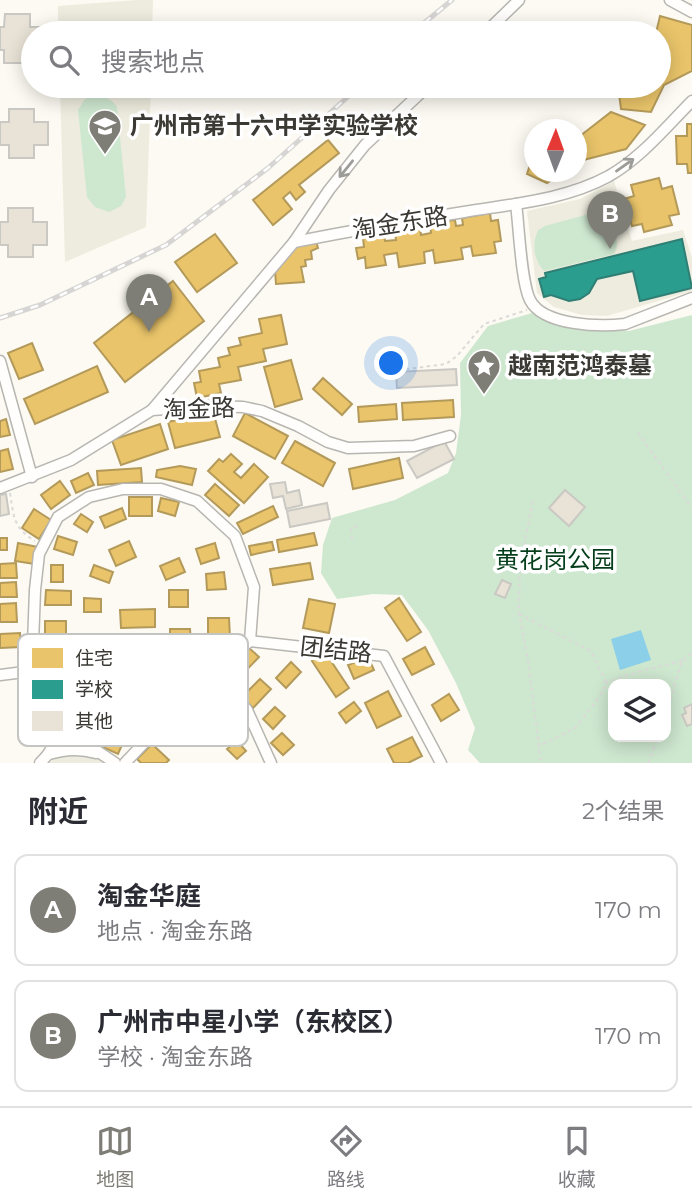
<!DOCTYPE html>
<html lang="zh">
<head>
<meta charset="utf-8">
<style>
	body { margin:0; font-family:Montserrat,"Noto Sans SC",sans-serif; background:#f7f7f7; color:#2b2b33 }
	.controls { position:absolute; right:21px; bottom:21px; display:grid; overflow:hidden; border-radius:14px; box-shadow:0 4px 18px #0003 }
	.controls button { width:63px; height:63px; display:grid; place-items:center; padding:0; border:0; border-bottom:2px solid #e1e1e2; background:#fff; color:#2b2b33; font:35px sans-serif }
	.compass { position:absolute; left:524px; top:119px; width:63px; height:63px; border-radius:50%; background:#fff; box-shadow:0 4px 18px #0003; rotate:1deg }
	.you { position:absolute; left:392px; top:364px; width:24px; height:24px; margin:-18px; border:5px solid #fff; border-radius:50%; background:#1a73e8; box-shadow:0 0 0 10px #1a73e833 }
	.badge { display:grid; place-items:center; width:46px; height:46px; border-radius:50%; background:#7e7d76; color:#fff; font-size:23px; font-weight:700 }
	.pin { position:absolute; translate:-50% -58px; filter:drop-shadow(0 2px 4px #0008) }
	.pin::after { content:''; position:absolute; top:37px; width:24px; height:21px; background:inherit; clip-path:polygon(0 0,100% 0,50% 100%) }
	.list { margin:0; padding:0; list-style:none }
	h2 { display:flex; justify-content:space-between; align-items:center; height:91px; margin:0; padding:0 28px; font-size:30px }
	h2 small { font-size:23px; font-weight:400; color:#7c7c81 }
	.list li { display:grid; grid-template-columns:46px 1fr auto; gap:21px; align-items:center; box-sizing:border-box; height:112px; margin:0 14px 14px; padding:0 14px; border:2px solid #e1e1e2; border-radius:14px }
	.list b { display:block; font-size:26px; white-space:nowrap }
	.list p { margin:0; font-size:23px; white-space:nowrap; color:#7c7c81 }
	.list em { font-size:23px; font-style:normal; color:#7c7c81 }
	.icon { flex:none; width:38px; height:38px; fill:none; stroke:currentColor; stroke-width:2; stroke-linecap:round; stroke-linejoin:round }
	.map { position:relative; flex:none; width:692px; height:763px; overflow:hidden }
	.search { position:absolute; background:#fff; box-shadow:0 4px 18px #0003; left:21px; right:21px; top:21px; height:77px; display:flex; align-items:center; gap:18px; box-sizing:border-box; padding:0 24px; border-radius:38px; color:#7c7c81; font-size:26px }
	.sheet { height:343px; background:#fff }
	nav { display:flex; justify-content:space-around; align-items:center; box-sizing:border-box; height:98px; border-top:2px solid #e1e1e2; background:#fff; font-size:19px; color:#7c7c81 }
	nav a { display:grid; justify-items:center; gap:4px }
	nav .on { color:#7e7d76 }
	.map>svg:first-child { display:block }
</style>
</head>
<body>
<div class="map">
<svg width="692" height="763" viewBox="0 0 692 763">
	<rect width="100%" height="100%" fill="#fcfaf2"/>
	<!-- built -->
	<g fill="#eeecde">
		<polygon points="137,0 153,0 152,33 58,33 58,6"/>
		<polygon points="60,86 151,86 146,227 65,262"/>
		<polygon points="614,181 632,241 683,230 692,258 692,291 607,316 582,315 554,307 537,293 527,211 580,199"/>
		<polygon points="67,755 96,758 104,763 49,763 56,756"/>
	</g>
	<!-- green -->
	<g fill="#cee7cf" fill-rule="evenodd">
		<path d="M 94,95 C 105,96 111,99 117,107 L 126,197 L 121,206 L 109,212 L 95,207 L 87,197 L 78,110 L 85,99 Z"/>
		<path d="M 596,212 L 603,215 C 612,226 622,240 614,254 L 544,271 C 533,259 532,244 538,230 L 545,226 Z"/>
		<path d="M 532,313 L 573,326 L 629,331 L 692,315 L 692,763 L 480,763 L 468,750 L 475,728 L 456,683 L 428,630 L 402,595 L 373,594 L 337,599 L 321,573 L 323,545 L 332,518 L 395,500 L 448,473 L 456,453 L 461,415 L 460,363 L 488,326 ZM 613,684 L 666,684 L 666,737 L 613,737 Z"/>
	</g>
	<!-- water -->
	<polygon fill="#8bcfe9" points="641,630 651,660 620,670 611,639"/>
	<!-- homes -->
	<g fill="#e9c46a" stroke="#b49a5a" stroke-width="2">
		<polygon points="660,16 692,25 692,71 664,85 651,112 621,109 618,86 659,86 659,33 656,33"/>
		<polygon points="611,112 645,125 626,149 576,162 576,136 580,136"/>
		<polygon points="687,124 692,124 692,173 688,173 687,164 677,164 676,136 687,136"/>
		<polygon points="328,140 339,153 299,185 305,192 296,200 290,192 283,198 292,209 273,225 253,200"/>
		<polygon points="534,153 534,172 563,172 547,183 527,174"/>
		<polygon points="659,178 662,189 672,186 679,214 669,216 672,225 644,232 642,224 632,226 624,199 634,196 631,185"/>
		<polygon points="490,213 491,221 498,220 501,241 494,242 496,253 473,256 471,246 461,248 463,259 435,263 433,250 424,252 425,263 399,267 397,253 384,255 386,265 366,268 365,257 358,259 356,248 364,247 363,238 384,235 385,241 396,240 395,232 420,228 421,235 431,233 430,223 455,220 456,226 463,225 462,218"/>
		<polygon points="215,234 237,263 197,292 175,262"/>
		<polygon points="316,241 318,248 311,251 312,259 305,260 306,266 301,267 304,282 276,284 275,271 298,245"/>
		<polygon points="173,281 204,321 125,382 94,343"/>
		<polygon points="281,315 287,344 263,349 266,361 238,367 241,380 219,384 221,393 197,398 194,383 201,382 199,371 220,367 218,358 230,355 228,348 241,345 239,338 262,333 259,319"/>
		<polygon points="32,343 43,370 19,379 8,353"/>
		<polygon points="291,360 302,399 275,407 264,367"/>
		<polygon points="97,366 108,392 35,424 24,399"/>
		<polygon points="323,378 352,404 342,415 313,389"/>
		<polygon points="453,400 454,417 403,420 402,403"/>
		<polygon points="396,404 397,419 359,422 358,407"/>
		<polygon points="213,411 220,437 175,448 168,422"/>
		<polygon points="245,413 288,436 275,459 233,436"/>
		<polygon points="6,419 10,435 0,437 0,421"/>
		<polygon points="160,424 168,449 121,465 112,440"/>
		<polygon points="295,441 335,463 323,486 282,463"/>
		<polygon points="8,449 13,469 0,472 0,451"/>
		<polygon points="231,454 242,464 234,472 241,478 254,464 268,477 244,503 208,471 219,459 223,462"/>
		<polygon points="399,458 403,478 353,489 349,469"/>
		<polygon points="180,466 196,469 192,485 156,477 157,470"/>
		<polygon points="141,468 142,482 98,485 97,471"/>
		<polygon points="88,473 94,485 76,493 71,481"/>
		<polygon points="60,481 70,495 51,509 41,495"/>
		<polygon points="215,484 239,505 229,516 205,495"/>
		<rect x="129" y="497" width="23" height="19"/>
		<polygon points="161,498 179,502 175,516 158,511"/>
		<polygon points="273,506 278,517 243,534 237,523"/>
		<polygon points="122,508 126,519 105,528 100,517"/>
		<polygon points="34,509 51,520 39,539 22,528"/>
		<polygon points="81,514 93,522 87,532 74,524"/>
		<polygon points="314,533 317,545 279,552 277,540"/>
		<polygon points="58,536 77,542 73,555 54,549"/>
		<rect x="0" y="538" width="7" height="12"/>
		<polygon points="129,541 136,557 116,566 109,550"/>
		<polygon points="272,542 274,550 251,555 249,546"/>
		<polygon points="18,543 38,547 35,564 15,561"/>
		<polygon points="215,543 219,558 201,564 196,549"/>
		<polygon points="179,558 185,572 166,580 160,566"/>
		<polygon points="16,563 17,578 0,578 0,564"/>
		<polygon points="310,563 313,579 273,585 270,569"/>
		<rect x="51" y="565" width="12" height="17"/>
		<polygon points="94,565 113,572 109,583 90,576"/>
		<polygon points="224,572 226,589 207,590 206,574"/>
		<polygon points="16,582 17,597 0,597 0,583"/>
		<polygon points="46,590 71,591 71,605 45,605"/>
		<rect x="169" y="590" width="19" height="17"/>
		<polygon points="84,598 101,599 101,612 84,612"/>
		<polygon points="399,598 421,632 407,641 385,608"/>
		<polygon points="309,599 335,604 329,633 303,628"/>
		<polygon points="16,603 17,622 0,622 0,604"/>
		<polygon points="155,609 155,627 121,628 120,610"/>
		<polygon points="208,618 229,618 230,638 208,638"/>
		<rect x="45" y="621" width="21" height="13"/>
		<polygon points="170,629 190,629 191,641 170,642"/>
		<polygon points="20,633 21,647 0,648 0,634"/>
		<polygon points="248,647 259,657 234,683 223,673"/>
		<polygon points="425,647 434,664 412,675 403,659"/>
		<polygon points="325,652 349,688 336,697 312,661"/>
		<polygon points="368,657 374,670 354,679 348,665"/>
		<polygon points="291,662 301,672 286,688 276,678"/>
		<polygon points="260,679 271,689 253,708 242,697"/>
		<polygon points="388,691 401,716 377,728 365,703"/>
		<polygon points="449,694 459,710 441,721 432,705"/>
		<polygon points="354,702 361,711 346,723 339,713"/>
		<polygon points="275,707 285,716 273,729 263,719"/>
		<polygon points="107,720 129,729 118,754 96,744"/>
		<polygon points="282,733 294,745 283,755 271,743"/>
		<polygon points="412,737 422,756 408,763 394,763 387,749"/>
		<polygon points="237,741 246,751 237,759 227,749"/>
		<polygon points="152,744 169,760 166,763 141,763 137,759"/>
	</g>
	<!-- schools -->
	<polygon fill="#2a9d8f" stroke="#2f7f74" stroke-width="2" points="682,239 692,288 640,301 633,271 597,279 589,293 580,299 569,301 551,295 544,297 539,279 546,277 545,273"/>
	<!-- building -->
	<g fill="#e9e3d7" stroke="#cac8c3" stroke-width="2">
		<polygon points="5,14 30,14 30,27 44,27 44,33 33,33 33,50 30,50 30,63 4,63 4,50 0,50 0,27 4,27"/>
		<polygon points="9,109 34,109 34,122 48,122 48,145 34,145 34,158 9,158 9,145 0,145 0,122 9,122"/>
		<polygon points="8,208 33,208 33,222 47,222 47,245 33,245 33,257 8,257 8,245 0,245 0,222 8,222"/>
		<polygon points="456,369 457,385 397,388 396,372"/>
		<polygon points="444,441 454,459 417,478 407,461"/>
		<polygon points="285,482 287,493 299,490 302,505 286,509 283,496 273,498 270,484"/>
		<polygon points="565,490 585,507 569,526 549,508"/>
		<polygon points="6,494 9,514 0,516 0,495"/>
		<polygon points="327,503 330,519 290,527 287,511"/>
		<polygon points="502,580 511,584 505,598 495,594"/>
		<polygon points="692,704 692,724 687,726 682,715 686,713 684,708"/>
	</g>
	<g fill="none" stroke-linecap="round" stroke-linejoin="round">
		<defs>
			<g id="minor">
				<polyline points="670,0 692,12"/>
				<polyline points="485,33 519,0"/>
				<path d="M 516,204 C 519,226 521,282 530,300 C 543,326 601,327 625,324 L 692,298"/>
				<path d="M 294,242 C 350,231 407,221 464,212 C 512,204 565,200 609,176 C 642,157 666,127 692,101"/>
				<polyline points="0,361 32,477"/>
				<polyline points="152,410 294,242 329,190 365,145 428,86"/>
				<polyline points="0,488 71,460 152,410 210,406 243,407 262,411 298,426 328,442 348,448 414,446 450,436"/>
				<polyline points="250,641 384,656 441,763"/>
				<polyline points="214,669 247,710 271,763"/>
				<polyline points="0,675 32,671"/>
				<path d="M 49,754 C 65,749 79,748 96,753"/>
				<path d="M 40,763 C 53,751 58,738 55,720"/>
				<polyline points="115,763 64,729 43,700 32,671 35,590 39,554 58,517 89,497 123,489 161,489 197,501 235,536 254,587 250,641 214,669 125,763"/>
			</g>
		</defs>
		<!-- minor casing -->
		<use href="#minor" stroke="#b7b6b1" stroke-width="13"/>
		<!-- path -->
		<g stroke="#dbdad8" stroke-width="2" stroke-dasharray="3.5 3.5" stroke-linecap="butt">
			<polyline points="385,372 446,364 457,356 484,324 527,310"/>
			<polyline points="638,433 692,508"/>
			<path d="M 10,493 C 14,518 13,527 35,541"/>
			<polyline points="533,501 520,563 519,613 528,661 541,763"/>
			<polyline points="352,539 351,528 357,526"/>
			<polyline points="519,614 591,651 605,680 604,688 595,703 575,728 539,746"/>
			<polyline points="41,644 77,644"/>
			<polyline points="605,683 637,672 682,661"/>
			<polyline points="666,713 682,661 692,653"/>
			<polyline points="648,763 658,737"/>
		</g>
		<!-- minor -->
		<use href="#minor" stroke="#fffefd" stroke-width="10"/>
		<defs>
			<g id="rail">
				<polyline points="412,33 452,0"/>
				<polyline points="0,318 40,305 166,245 268,168 360,86"/>
			</g>
		</defs>
		<!-- rail casing -->
		<use href="#rail" stroke="#d7d5d3" stroke-width="5"/>
		<!-- rail -->
		<use href="#rail" stroke="#fff" stroke-width="2.5" stroke-dasharray="8" stroke-linecap="butt"/>
	</g>
	<!-- one-way arrows -->
	<defs><path id="oneway-shaft" d="M-6 0H5M1.5-3L5.5 0L1.5 3" fill="none" stroke-width="1.6" stroke-linecap="round" stroke-linejoin="round" transform="scale(1.75)"/></defs>
	<g stroke="#9c9c98">
		<use href="#oneway-shaft" transform="translate(625 165) rotate(-35)"/>
		<use href="#oneway-shaft" transform="translate(346 169) rotate(129)"/>
	</g>
	<!-- icons -->
	<defs>
		<symbol id="school-pin" viewBox="-11 -11 22 30"><path d="M0 17L-7.5 6A9.5 9.5 0 1 1 7.5 6Z" fill="#7e7d76" stroke="#fff"/><path d="M0-5L7-2L0 1L-7-2ZM-4 1L0 2.5L4 1V4Q0 6-4 4Z" fill="#fff"/></symbol>
		<symbol id="sight-pin" viewBox="-11 -11 22 30"><path d="M0 17L-7.5 6A9.5 9.5 0 1 1 7.5 6Z" fill="#7e7d76" stroke="#fff"/><path d="M0-6L1.8-2.2L6-1.7L2.9 1.2L3.7 5.4L0 3.3L-3.7 5.4L-2.9 1.2L-6-1.7L-1.8-2.2Z" fill="#fff"/></symbol>
	</defs>
	<g fill-rule="evenodd">
		<use href="#school-pin" x="86" y="107" width="38" height="52"/>
		<use href="#sight-pin" x="465" y="347" width="38" height="52"/>
	</g>
	<g text-anchor="middle" stroke-width="7" stroke-linejoin="round" paint-order="stroke">
		<!-- poi labels -->
		<g font-size="24" font-weight="bold" fill="#3a3934" stroke="#fff" text-anchor="start">
			<text x="130" y="134">广州市第十六中学实验学校</text>
			<text x="508" y="374">越南范鸿泰墓</text>
		</g>
		<!-- street labels -->
		<g font-size="24" fill="#3a3934" stroke="#fff">
			<text transform="translate(400 223) rotate(-9)" y="8">淘金东路</text>
			<text transform="translate(199 409) rotate(-2)" y="8">淘金路</text>
			<text transform="translate(336 650) rotate(6)" y="8">团结路</text>
		</g>
		<!-- park labels -->
		<g font-size="24" fill="#053e1b" stroke="#fff">
			<text x="555" y="568">黄花岗公园</text>
		</g>
	</g>
	<!-- legend -->
	<rect x="18" y="634" width="230" height="112" rx="10" fill="#fff" stroke="#c4c4c2" stroke-width="2"/>
	<rect x="32" y="648" width="31" height="20" fill="#e9c46a"/>
	<rect x="32" y="680" width="31" height="19" fill="#2a9d8f"/>
	<rect x="32" y="711" width="31" height="20" fill="#e9e3d7"/>
	<g font-size="19" fill="#3a3934">
		<text x="75" y="665">住宅</text>
		<text x="75" y="696">学校</text>
		<text x="75" y="728">其他</text>
	</g>
</svg>
<div class="controls">
<button><svg class="icon" aria-label="layers" viewBox="0 0 24 24"><path d="M12 4l9 5-9 5-9-5zM3 14l9 5 9-5"/></svg></button>
</div>
<svg class="compass" viewBox="-18 -18 36 36"><path d="M0-13l5 13h-10z" fill="#e53935"/><path d="M0 13l5-13h-10z" fill="#7c7c81"/></svg>
<div class="you"></div>
<div class="pin badge" style="left:149px;top:332px">A</div>
<div class="pin badge" style="left:610px;top:249px">B</div>
<div class="search"><svg class="icon" aria-label="search" viewBox="0 0 24 24"><circle cx="10" cy="10" r="6"/><path d="M15 15l6 6"/></svg>搜索地点</div>
</div>
<section class="sheet">
<h2>附近<small>2个结果</small></h2>
<ul class="list">
<li><span class="badge">A</span><div><b>淘金华庭</b><p>地点 · 淘金东路</p></div><em>170 m</em></li>
<li><span class="badge">B</span><div><b>广州市中星小学（东校区）</b><p>学校 · 淘金东路</p></div><em>170 m</em></li>
</ul>
</section>
<nav>
<a class="on"><svg class="icon" aria-label="map" viewBox="0 0 24 24"><path d="M3 6l6-2 6 2 6-2v14l-6 2-6-2-6 2zM9 4v14M15 6v14"/></svg>地图</a>
<a><svg class="icon" aria-label="directions" viewBox="0 0 24 24"><path d="M12 3l9 9-9 9-9-9zM9 14v-3h6M13 9l2 2-2 2"/></svg>路线</a>
<a><svg class="icon" aria-label="saved" viewBox="0 0 24 24"><path d="M7 4h10v16l-5-4-5 4z"/></svg>收藏</a>
</nav>
</body>
</html>
